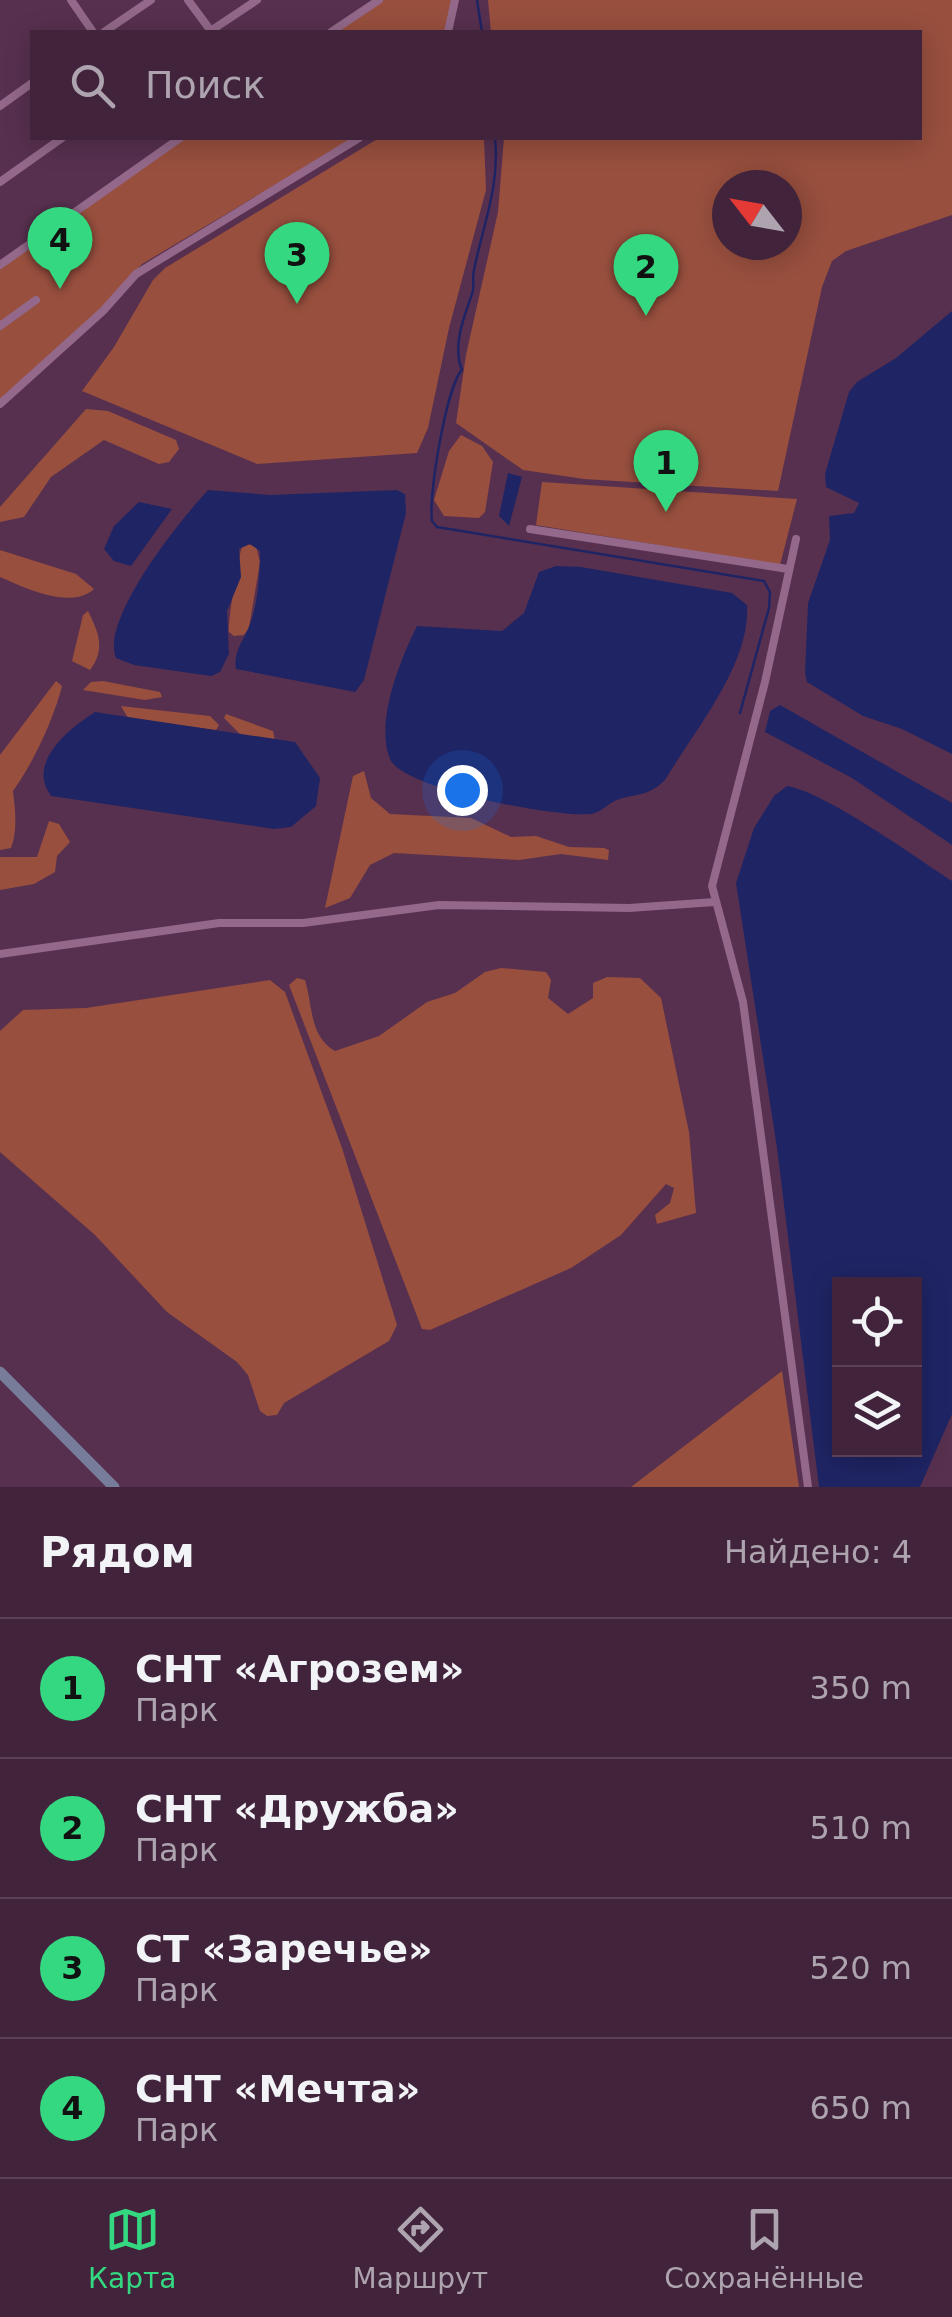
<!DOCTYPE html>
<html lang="ru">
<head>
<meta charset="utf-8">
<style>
	body { margin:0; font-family:"DejaVu Sans",sans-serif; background:#4c3046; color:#f1f3f6 }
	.controls { position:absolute; right:30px; bottom:30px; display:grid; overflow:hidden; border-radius:0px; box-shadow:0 5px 25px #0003 }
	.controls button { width:90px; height:90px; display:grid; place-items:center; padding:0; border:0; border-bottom:2px solid #5a4155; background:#41243b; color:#f1f3f6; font:50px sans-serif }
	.compass { position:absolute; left:712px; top:170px; width:90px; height:90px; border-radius:50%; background:#41243b; box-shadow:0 5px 25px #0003; rotate:301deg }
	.you { position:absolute; left:462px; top:790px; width:35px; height:35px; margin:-25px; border:8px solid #fff; border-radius:50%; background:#1a73e8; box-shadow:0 0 0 15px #1a73e833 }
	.badge { display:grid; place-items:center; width:65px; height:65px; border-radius:50%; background:#34d881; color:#111; font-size:32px; font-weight:700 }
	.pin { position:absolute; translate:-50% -82px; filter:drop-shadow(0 2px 5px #0008) }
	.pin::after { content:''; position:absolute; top:52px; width:35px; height:30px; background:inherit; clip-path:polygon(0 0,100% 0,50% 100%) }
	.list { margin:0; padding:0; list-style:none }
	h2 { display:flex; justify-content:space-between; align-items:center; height:130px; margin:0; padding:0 40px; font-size:42px }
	h2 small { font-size:32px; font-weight:400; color:#aea4af }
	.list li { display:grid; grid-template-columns:65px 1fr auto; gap:30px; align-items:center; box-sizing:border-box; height:140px; padding:0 40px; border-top:2px solid #5a4155 }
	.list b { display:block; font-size:38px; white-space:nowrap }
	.list p { margin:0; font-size:32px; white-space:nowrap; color:#aea4af }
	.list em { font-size:32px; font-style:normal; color:#aea4af }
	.icon { flex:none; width:55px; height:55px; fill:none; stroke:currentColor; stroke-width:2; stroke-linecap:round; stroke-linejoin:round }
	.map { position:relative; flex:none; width:952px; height:1487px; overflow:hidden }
	.search { position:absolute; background:#41243b; box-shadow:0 5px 25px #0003; left:30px; right:30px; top:30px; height:110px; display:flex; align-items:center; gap:25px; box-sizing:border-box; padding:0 35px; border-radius:0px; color:#aea4af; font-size:38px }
	.sheet { height:690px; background:#41243b }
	nav { display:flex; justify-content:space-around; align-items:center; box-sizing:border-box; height:140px; border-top:2px solid #5a4155; background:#41243b; font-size:28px; color:#aea4af }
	nav a { display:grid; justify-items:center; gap:5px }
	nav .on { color:#34d881 }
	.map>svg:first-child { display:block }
</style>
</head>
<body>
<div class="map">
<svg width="952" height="1487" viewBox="0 0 952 1487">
	<rect width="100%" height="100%" fill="#57304f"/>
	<!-- green -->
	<g fill="#984f3e" fill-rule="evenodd">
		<polygon points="379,0 453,0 446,32 333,32"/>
		<path d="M 488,0 L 952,0 L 952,215 L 846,251 L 832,261 L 822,287 L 778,491 L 584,479 L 523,470 L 456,423 L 466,355 L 498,212 L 504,138 L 920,138 L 920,32 L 491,32 ZM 727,185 L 787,185 L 787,245 L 727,245 Z"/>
		<polygon points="185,138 354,138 142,264 100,310 0,402 0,268"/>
		<polygon points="379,138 484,138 486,190 449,328 428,428 417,453 257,464 82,391 114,347 153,280 165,268"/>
		<polygon points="86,409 108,411 176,440 179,449 169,462 159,464 104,440 51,477 24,517 0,522 0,507"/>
		<polygon points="461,435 482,446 493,462 485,512 479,518 444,516 434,500 449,451"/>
		<polygon points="542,482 797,499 780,565 536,525"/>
		<path d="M 243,543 L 256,546 L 260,562 L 249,628 L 244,635 L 234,636 L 229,632 C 227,624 240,548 243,543 Z"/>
		<path d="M 0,550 L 76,574 L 94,589 C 71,610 25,588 0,577 Z"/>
		<path d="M 88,611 C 97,630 107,648 90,670 L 72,661 L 83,615 Z"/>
		<path d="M 56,681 L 62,686 C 54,719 32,765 13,791 C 15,809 18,830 11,848 L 0,850 L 0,755 Z"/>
		<polygon points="103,681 160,692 162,697 145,700 83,690 91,682"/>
		<polygon points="121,706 210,716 219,725 216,730 128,718"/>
		<polygon points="226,714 273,731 275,741 242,736 224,718"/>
		<polygon points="364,771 371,798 390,814 471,818 511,837 536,836 569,847 604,848 609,850 608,860 561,854 519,860 394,853 370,865 350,898 325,908 353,776"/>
		<polygon points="49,821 59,824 70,842 57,856 55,872 34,884 0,890 0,857 37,857"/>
		<path d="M 501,968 L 546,972 L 551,980 L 548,998 L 568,1014 L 593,998 L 593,983 L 607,977 L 640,978 L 661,998 L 689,1132 L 696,1213 L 657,1224 L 655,1215 L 670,1203 L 674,1188 L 666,1184 L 621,1235 L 571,1268 L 430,1330 L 422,1329 L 289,985 L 297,978 L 305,980 C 313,1006 309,1036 335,1051 L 379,1036 L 427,1002 L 455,993 L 485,972 Z"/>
		<polygon points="270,980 285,992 342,1148 397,1325 389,1341 284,1403 277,1415 267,1416 260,1411 248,1375 237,1362 167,1312 95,1235 0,1152 0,1031 23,1010 86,1008"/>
		<polygon points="782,1371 799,1487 631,1487"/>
	</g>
	<!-- water -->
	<g fill="#1f2464" fill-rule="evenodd">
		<polygon points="952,311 952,754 902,729 863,716 807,682 805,673 808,603 830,540 829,516 854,513 859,503 826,487 825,474 849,392 857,382 896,358"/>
		<polygon points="508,473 522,477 509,526 499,516"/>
		<path d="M 208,490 L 270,495 L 397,490 L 405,494 L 406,513 L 364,680 L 355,692 L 236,669 C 233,651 244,640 250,624 C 258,603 260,574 260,551 L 250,544 L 239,549 L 241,577 L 227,611 L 229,654 L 220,672 L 211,676 L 134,665 L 116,658 C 100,619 182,518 208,490 Z"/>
		<polygon points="139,502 172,509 131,566 114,561 104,549 114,526"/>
		<path d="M 581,567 L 732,593 L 747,605 C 751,664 694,731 665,780 C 648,797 637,793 617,800 C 607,804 602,812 591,814 C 557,818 402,789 390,759 C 375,722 400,660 417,626 L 502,631 L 524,613 L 539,572 L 556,566 Z"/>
		<polygon points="780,705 952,803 952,845 852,778 765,732 770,711"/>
		<path d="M 95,712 L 295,742 L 320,778 L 316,806 L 291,827 L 274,829 L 51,796 C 26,762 70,728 95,712 Z"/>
		<path d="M 787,786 C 827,793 915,857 952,881 L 952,1414 L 920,1487 L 819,1487 L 777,1148 L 736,883 L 754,828 L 774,796 ZM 840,1284 L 914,1284 L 914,1450 L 840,1450 Z"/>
	</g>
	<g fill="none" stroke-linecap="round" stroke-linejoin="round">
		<!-- stream -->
		<g stroke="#1f2464" stroke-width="2.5">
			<polyline points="477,0 482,32"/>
			<path d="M 495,138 C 500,186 483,225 474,270 C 472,278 475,287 472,294 C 464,317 452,346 462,370 C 447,385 428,495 432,521 L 437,527 L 764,581 L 770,592 L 769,608 L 740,713"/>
		</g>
		<!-- minor -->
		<g stroke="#93688a" stroke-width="8">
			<polyline points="71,0 93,32"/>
			<polyline points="188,0 211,31"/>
			<polyline points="104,32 151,0"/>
			<polyline points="209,32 257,0"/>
			<polyline points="331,32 379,0"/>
			<polyline points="448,32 455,0"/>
			<polyline points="0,106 32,83"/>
			<polyline points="0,182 62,138"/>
			<polyline points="0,265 180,138"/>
			<polyline points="0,326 36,300"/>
			<polyline points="0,404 103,311 136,274 359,138"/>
			<polyline points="530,529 788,569"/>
			<polyline points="796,539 765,682 712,886 743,1002 808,1487"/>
			<polyline points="0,954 219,923 303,923 439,905 629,908 715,902"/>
		</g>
		<!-- secondary -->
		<polyline stroke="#787c9b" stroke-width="11" points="0,1372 114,1487"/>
	</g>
</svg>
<div class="controls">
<button><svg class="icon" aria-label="locate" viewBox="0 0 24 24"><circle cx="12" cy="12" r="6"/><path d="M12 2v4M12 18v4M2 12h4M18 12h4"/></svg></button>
<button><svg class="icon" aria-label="layers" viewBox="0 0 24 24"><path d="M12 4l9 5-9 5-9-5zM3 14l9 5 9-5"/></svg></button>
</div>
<svg class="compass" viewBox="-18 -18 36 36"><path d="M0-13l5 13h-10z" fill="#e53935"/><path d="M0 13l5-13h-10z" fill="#aea4af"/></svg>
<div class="you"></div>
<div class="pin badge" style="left:666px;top:512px">1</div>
<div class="pin badge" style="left:646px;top:316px">2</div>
<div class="pin badge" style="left:297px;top:304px">3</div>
<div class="pin badge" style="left:60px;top:289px">4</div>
<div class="search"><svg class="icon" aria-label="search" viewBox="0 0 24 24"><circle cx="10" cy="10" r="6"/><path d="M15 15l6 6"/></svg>Поиск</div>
</div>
<section class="sheet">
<h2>Рядом<small>Найдено: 4</small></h2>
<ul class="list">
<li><span class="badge">1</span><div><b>СНТ «Агрозем»</b><p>Парк</p></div><em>350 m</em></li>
<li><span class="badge">2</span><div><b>СНТ «Дружба»</b><p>Парк</p></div><em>510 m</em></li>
<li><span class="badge">3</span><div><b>СТ «Заречье»</b><p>Парк</p></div><em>520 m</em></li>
<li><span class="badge">4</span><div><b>СНТ «Мечта»</b><p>Парк</p></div><em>650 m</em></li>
</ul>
</section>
<nav>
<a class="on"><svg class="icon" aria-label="map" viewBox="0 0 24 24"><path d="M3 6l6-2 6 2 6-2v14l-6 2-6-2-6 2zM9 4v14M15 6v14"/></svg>Карта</a>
<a><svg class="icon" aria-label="directions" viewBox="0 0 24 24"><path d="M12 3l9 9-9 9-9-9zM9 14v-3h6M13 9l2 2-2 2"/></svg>Маршрут</a>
<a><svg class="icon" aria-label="saved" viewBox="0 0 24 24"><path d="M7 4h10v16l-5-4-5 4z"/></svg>Сохранённые</a>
</nav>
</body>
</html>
